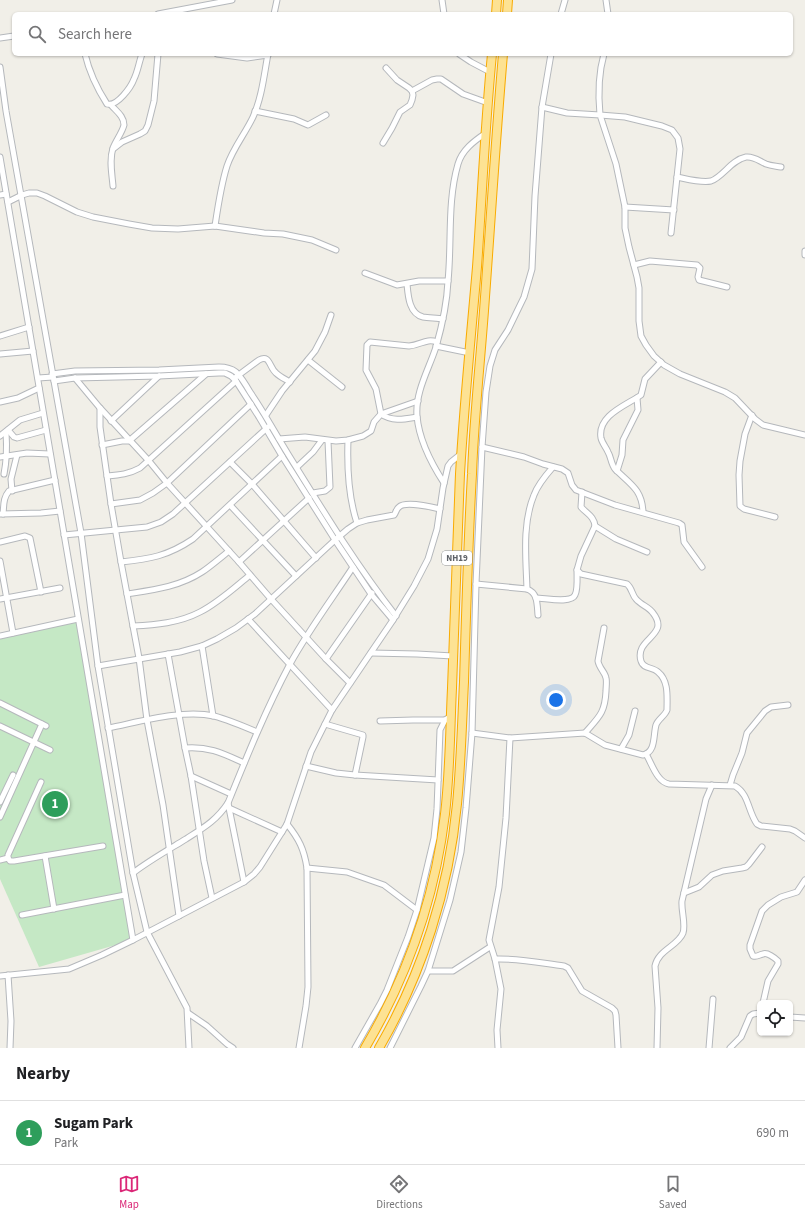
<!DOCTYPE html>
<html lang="en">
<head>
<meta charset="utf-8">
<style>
	body { margin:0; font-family:"Source Sans 3",sans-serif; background:#f6f6f6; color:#202124 }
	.controls { position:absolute; right:12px; bottom:12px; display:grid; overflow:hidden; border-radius:6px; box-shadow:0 1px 3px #0004 }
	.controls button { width:36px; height:36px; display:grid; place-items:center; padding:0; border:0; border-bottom:1px solid #e0e0e0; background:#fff; color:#202124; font:20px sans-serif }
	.you { position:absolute; left:556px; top:700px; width:14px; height:14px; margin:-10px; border:3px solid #fff; border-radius:50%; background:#1a73e8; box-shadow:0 0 0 6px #1a73e833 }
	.badge { display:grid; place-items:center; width:26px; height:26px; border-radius:50%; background:#db2777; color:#fff; font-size:13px; font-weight:700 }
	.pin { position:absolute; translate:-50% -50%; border:2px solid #fff; box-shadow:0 1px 4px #0006 }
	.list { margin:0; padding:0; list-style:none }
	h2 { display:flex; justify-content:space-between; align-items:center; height:52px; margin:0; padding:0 16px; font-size:17px }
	h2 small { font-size:13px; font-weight:400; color:#757577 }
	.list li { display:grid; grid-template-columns:26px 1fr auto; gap:12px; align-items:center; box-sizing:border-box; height:64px; padding:0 16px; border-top:1px solid #e0e0e0 }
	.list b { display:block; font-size:15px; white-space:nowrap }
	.list p { margin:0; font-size:13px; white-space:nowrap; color:#757577 }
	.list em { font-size:13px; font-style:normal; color:#757577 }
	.icon { flex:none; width:22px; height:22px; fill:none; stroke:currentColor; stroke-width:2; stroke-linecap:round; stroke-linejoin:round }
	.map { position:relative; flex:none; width:805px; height:1048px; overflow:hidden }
	.search { position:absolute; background:#fff; box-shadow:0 1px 3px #0004; left:12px; right:12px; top:12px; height:44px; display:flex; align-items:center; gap:10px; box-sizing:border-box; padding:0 14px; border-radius:6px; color:#757577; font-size:15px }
	.sheet { height:116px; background:#fff }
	nav { display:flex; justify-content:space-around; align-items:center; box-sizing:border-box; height:56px; border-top:1px solid #e0e0e0; background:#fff; font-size:11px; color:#757577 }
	nav a { display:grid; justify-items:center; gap:2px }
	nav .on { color:#db2777 }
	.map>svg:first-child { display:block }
</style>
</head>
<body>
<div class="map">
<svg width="805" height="1048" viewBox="0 0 805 1048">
	<rect width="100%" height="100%" fill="#f1efe8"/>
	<!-- green -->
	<polygon fill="#c5e8c5" points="78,619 133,940 39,967 0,879 0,639"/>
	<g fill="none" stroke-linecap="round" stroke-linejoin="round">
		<defs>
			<g id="minor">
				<polyline points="442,0 444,14"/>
				<polyline points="606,0 608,14"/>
				<polyline points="158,14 232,0"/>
				<polyline points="274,14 277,0"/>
				<polyline points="561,14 565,0"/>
				<polyline points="0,38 14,36"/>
				<path d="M 85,54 C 89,71 98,90 107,104 C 117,107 131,87 134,79 C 138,71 139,62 142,54"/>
				<polyline points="217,54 247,58 268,55"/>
				<polyline points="459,54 471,62 490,72"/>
				<path d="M 604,54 C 598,75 598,94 600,115 L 625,117 L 662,126 L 672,130 L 678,138 L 680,149 L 671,233"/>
				<polyline points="0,67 6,111 81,533 98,666 133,873 147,932 187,1008 189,1048"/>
				<polyline points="412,91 432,80 437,79 441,79 463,94 488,103"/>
				<path d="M 111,105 C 116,111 124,116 124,125 C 122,133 116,140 113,148 C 109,160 112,174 113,186"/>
				<polyline points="542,107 567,113 600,115 616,164 621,188 625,207 625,228 629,247 637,277 639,288 639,321 641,336 646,345 654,356 664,365 680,374 725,392 735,398 755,419 763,425 805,435"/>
				<polyline points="255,111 294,119 308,125 326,115"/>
				<polyline points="383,143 392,128 400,112 410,105 412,100 413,95 412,91 409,88 397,80 386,68"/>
				<polyline points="113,149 122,142 140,134 145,131 148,125 154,101 158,54"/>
				<polyline points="0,157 133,940"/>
				<path d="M 677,177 C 687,179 701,183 711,181 C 723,177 731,160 746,157 C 754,156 759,161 766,164 C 771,166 776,166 781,167"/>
				<polyline points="0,195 6,194"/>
				<polyline points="8,202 22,195 29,193 37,193 45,196 77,212 93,217 129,224 152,228 178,229 215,226 264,233 283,234 312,240 336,250"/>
				<polyline points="625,207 674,210"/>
				<path d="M 215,226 C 218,206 221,185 227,166 C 233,148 245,134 253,117 C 262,97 264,75 268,54"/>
				<polyline points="805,251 805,255"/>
				<polyline points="634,265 650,261 697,265 700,268 698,277 699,280 727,287"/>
				<polyline points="365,273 397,285 419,281 448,281"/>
				<path d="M 407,284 C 408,295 409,314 423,317 C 429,318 437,318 443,319"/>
				<polyline points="0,336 29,327"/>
				<polyline points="436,346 470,353"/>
				<polyline points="0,354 33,351"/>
				<polyline points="308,360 342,387"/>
				<path d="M 52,374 L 75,371 L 159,370 L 219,367 C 225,367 231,368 236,372 C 242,378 246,385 250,392 C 264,412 275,433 288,454 C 322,509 356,565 396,616"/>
				<path d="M 236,377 L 259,360 C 270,354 269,367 276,373 C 280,377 285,379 290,382"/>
				<polyline points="38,378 53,377"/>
				<polyline points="75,378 100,408 149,461 167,483 239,562 271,599 326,659 350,683"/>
				<polyline points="54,381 75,378 159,376 219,373 225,373 231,376 236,381 259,417 282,456 335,540 371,594 393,620"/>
				<polyline points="0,402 18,398 39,388"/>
				<polyline points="100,408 100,427 111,504 121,562 139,658 147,720 163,805 179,916"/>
				<polyline points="266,415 282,391 315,351 325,332 331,315"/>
				<polyline points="752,415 745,434 740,461 739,475 740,506 744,509 775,517"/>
				<path d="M 417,417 C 405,419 392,422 381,414 L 376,389 L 366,370 L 367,345 L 370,342 L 409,346 C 421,345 426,338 437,342"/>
				<polyline points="111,421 159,376"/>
				<polyline points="8,430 14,437 17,438 46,430"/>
				<polyline points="0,436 20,420 43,413"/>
				<polyline points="279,439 305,437 336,441 348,440 363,436 371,431 374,422 381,414 418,401"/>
				<path d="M 348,440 C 347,468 348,496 357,523"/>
				<polyline points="102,445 122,441 129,441 206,374"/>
				<polyline points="482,447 524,457 543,464 562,469 568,473 572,485 576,490 615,505 679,523 682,525 684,542 702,567"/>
				<polyline points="0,457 27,453 50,454"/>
				<polyline points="230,462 252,484 316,558"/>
				<polyline points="297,467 313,452 322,440"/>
				<polyline points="617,471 622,455 623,440 638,410 637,398"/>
				<path d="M 4,474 C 7,459 7,447 6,432"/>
				<path d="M 107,476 C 120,475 129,474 140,468 L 236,381"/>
				<path d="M 444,483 C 431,463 419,440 417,416 C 415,392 429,369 436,347 C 442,326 447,303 448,281 C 452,242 447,202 458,164 C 462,150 474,141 486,133"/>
				<polyline points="12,491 11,479 17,455"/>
				<polyline points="313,493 325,491 330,487 328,441"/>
				<polyline points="111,504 140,500 153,493 167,483 251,404"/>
				<polyline points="230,505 296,576"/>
				<path d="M 643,512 C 642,489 630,484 615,469 C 611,464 611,457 608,452 C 606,447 602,443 601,438 C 597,415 627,405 641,395 L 645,379 L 661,362"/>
				<polyline points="1,514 41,513 60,511"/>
				<path d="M 3,514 C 4,505 3,498 9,491 L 55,480"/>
				<polyline points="595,526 616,539 647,552"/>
				<polyline points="64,535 147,527 161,522 173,514 268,427"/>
				<polyline points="0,542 25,536 30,538 41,592"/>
				<polyline points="0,561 13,633"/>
				<path d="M 121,562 C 150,559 168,556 193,539 L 282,456"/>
				<polyline points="239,562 309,498"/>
				<path d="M 476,584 L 527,589 C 538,593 537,604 538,615"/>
				<path d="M 527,589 C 526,558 522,524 534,495 C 538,484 546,475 553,467"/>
				<path d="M 127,594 C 153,590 179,587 202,572 C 211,566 220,558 229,551"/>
				<path d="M 536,598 C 545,598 571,604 575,595 C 578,590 577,577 577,570"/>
				<polyline points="0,599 60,588"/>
				<polyline points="248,619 332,710"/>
				<path d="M 133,626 C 155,625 179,623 200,612 C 218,603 234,588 250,575"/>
				<polyline points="0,636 78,619"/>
				<polyline points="202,646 213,716"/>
				<polyline points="371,653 417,654 453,656"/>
				<polyline points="168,654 185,748 191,776 204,861 212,898"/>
				<polyline points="326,659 372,593"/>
				<path d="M 98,666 L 180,652 L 202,646 L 217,639 L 236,628 L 255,614 L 335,540 L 348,529 L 357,523 L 367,520 L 394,515 C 396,513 396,509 399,507 C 405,501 432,507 440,509"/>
				<polyline points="0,703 46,726"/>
				<polyline points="380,721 413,720 445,720"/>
				<polyline points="325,724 363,735 363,737 355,775"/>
				<polyline points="0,726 50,750"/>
				<path d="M 108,728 C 139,722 182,709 214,716 C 229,720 243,726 257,732"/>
				<path d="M 472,733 L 510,738 L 585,733 L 605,745 L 643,755 C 656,752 653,736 656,725 C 658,719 665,716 667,710 C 667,697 669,681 658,672 C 653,667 643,669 641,661 C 634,638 671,636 653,613 C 649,607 641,605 636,599 C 632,595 632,588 627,584 L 581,574 L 577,570 L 581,556 L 595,526 C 594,516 587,514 581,507 L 582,492"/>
				<path d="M 585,733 C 599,717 605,713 606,691 C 606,687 607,682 606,678 C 605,672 599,668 598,661 L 604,628"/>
				<path d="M 185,748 C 209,746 224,754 244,763"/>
				<polyline points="621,749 629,735 635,711"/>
				<path d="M 646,754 C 652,764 657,782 669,784 L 735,786 C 749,794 748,812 757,824 L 761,826 L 790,829 L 795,831 L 805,838"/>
				<polyline points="306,766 336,773 355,775 438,780"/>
				<polyline points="191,776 231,794"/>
				<polyline points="41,782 8,855 8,858 10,861 14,861 103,846"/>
				<polyline points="730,785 733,775 742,753 747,733 765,711 771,707 788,705"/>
				<polyline points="0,802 13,775"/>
				<polyline points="228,803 244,882"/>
				<polyline points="229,808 282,832"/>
				<polyline points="0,817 42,724"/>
				<path d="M 287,824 C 299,839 304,849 307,868 L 308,987 L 306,1006 L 299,1048"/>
				<polyline points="45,856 54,909"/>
				<polyline points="0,860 8,858"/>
				<polyline points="307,868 347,872 384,885 417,910"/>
				<path d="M 133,873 C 150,860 168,850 186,839 C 203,828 216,821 228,803 C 247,756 266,709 290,664 C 308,631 332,599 353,567"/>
				<polyline points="684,893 699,887 712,875 723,871 742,868 746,867 749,864 762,847"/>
				<polyline points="22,915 125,895"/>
				<path d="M 495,959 C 518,958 541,963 564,966 L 568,968 L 582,991 L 612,1008 L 615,1011 L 616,1015 L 618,1048"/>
				<polyline points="428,971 453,971 490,947"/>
				<polyline points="8,975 11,1021 10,1048"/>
				<polyline points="0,976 69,969 102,955 133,940 244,882 254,874 260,867 282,832 287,824 311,752 332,710 393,620 414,586 428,559 437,529 443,488 448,466 451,462 461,454"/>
				<path d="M 763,1003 L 768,981 L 778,964 L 778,961 C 775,958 767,952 763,954 C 758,955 758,957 753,956 L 750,949 L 750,945 L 762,911 L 768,905 L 781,897 L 797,892 L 805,880"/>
				<polyline points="188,1013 207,1026 227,1044 233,1048"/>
				<polyline points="790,1017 805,1018"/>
				<polyline points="355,1048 380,1004 387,990 408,937 417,910 434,838 437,809 440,730 445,720 451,716"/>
				<polyline points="390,1048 421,986 428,971 450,900 461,852 466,808 472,733 476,584 482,447 486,392 490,366 495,350 508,330 524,297 532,269 535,196 542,107 551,54"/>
				<polyline points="498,1048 497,1030 501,989 495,959 489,940 499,887 506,818 510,738"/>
				<path d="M 657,1048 L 658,1008 L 655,966 C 658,950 678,946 683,933 C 686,924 681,911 682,901 L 706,799 L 712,785"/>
				<polyline points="709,1048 713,999"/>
				<polyline points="730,1048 741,1037 750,1016 753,1014 760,1013"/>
			</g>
			<g id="highway">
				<polyline points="496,14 497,0"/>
				<polyline points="507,14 508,0"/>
				<path d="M 365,1048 C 407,977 435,897 445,814 C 450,772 450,730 452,688 C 455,616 457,545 460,474 C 464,405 471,336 477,267 C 482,196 485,125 492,54"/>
				<path d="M 379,1048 C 422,974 449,889 457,804 C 461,763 462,722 464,682 C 466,613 468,543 472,474 C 474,415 481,356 485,297 C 491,216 496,135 503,54"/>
			</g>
		</defs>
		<!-- minor casing -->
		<use href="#minor" stroke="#b5b8bc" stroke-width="7"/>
		<!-- highway casing -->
		<use href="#highway" stroke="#f9ab00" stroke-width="10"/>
		<!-- minor -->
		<use href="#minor" stroke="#fff" stroke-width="5"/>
		<!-- highway -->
		<use href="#highway" stroke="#fde293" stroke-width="8"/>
	</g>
	<g text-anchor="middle" stroke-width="4" stroke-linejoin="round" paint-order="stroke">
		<!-- shield labels -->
		<rect fill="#fff" stroke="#8f9295" stroke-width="1" x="442" y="551" width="30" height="14" rx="3"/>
		<g font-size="9" font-weight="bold" fill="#5f6368">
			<text x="457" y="561">NH19</text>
		</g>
	</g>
</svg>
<div class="controls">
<button><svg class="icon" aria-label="locate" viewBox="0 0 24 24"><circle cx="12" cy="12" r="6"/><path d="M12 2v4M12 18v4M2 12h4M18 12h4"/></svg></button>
</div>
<div class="you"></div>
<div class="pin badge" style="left:55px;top:804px;background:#2e9e5b">1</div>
<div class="search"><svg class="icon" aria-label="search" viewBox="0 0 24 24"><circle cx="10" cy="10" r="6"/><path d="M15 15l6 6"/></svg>Search here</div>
</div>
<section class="sheet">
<h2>Nearby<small></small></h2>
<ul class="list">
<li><span class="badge" style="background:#2e9e5b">1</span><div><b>Sugam Park</b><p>Park</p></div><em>690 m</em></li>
</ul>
</section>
<nav>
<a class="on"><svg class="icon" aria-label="map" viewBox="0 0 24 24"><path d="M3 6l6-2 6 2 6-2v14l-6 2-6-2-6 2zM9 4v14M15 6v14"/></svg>Map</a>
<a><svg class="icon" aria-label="directions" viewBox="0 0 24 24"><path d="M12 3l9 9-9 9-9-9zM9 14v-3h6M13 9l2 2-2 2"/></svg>Directions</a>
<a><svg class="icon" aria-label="saved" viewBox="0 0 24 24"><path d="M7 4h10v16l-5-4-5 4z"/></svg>Saved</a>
</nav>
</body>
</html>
